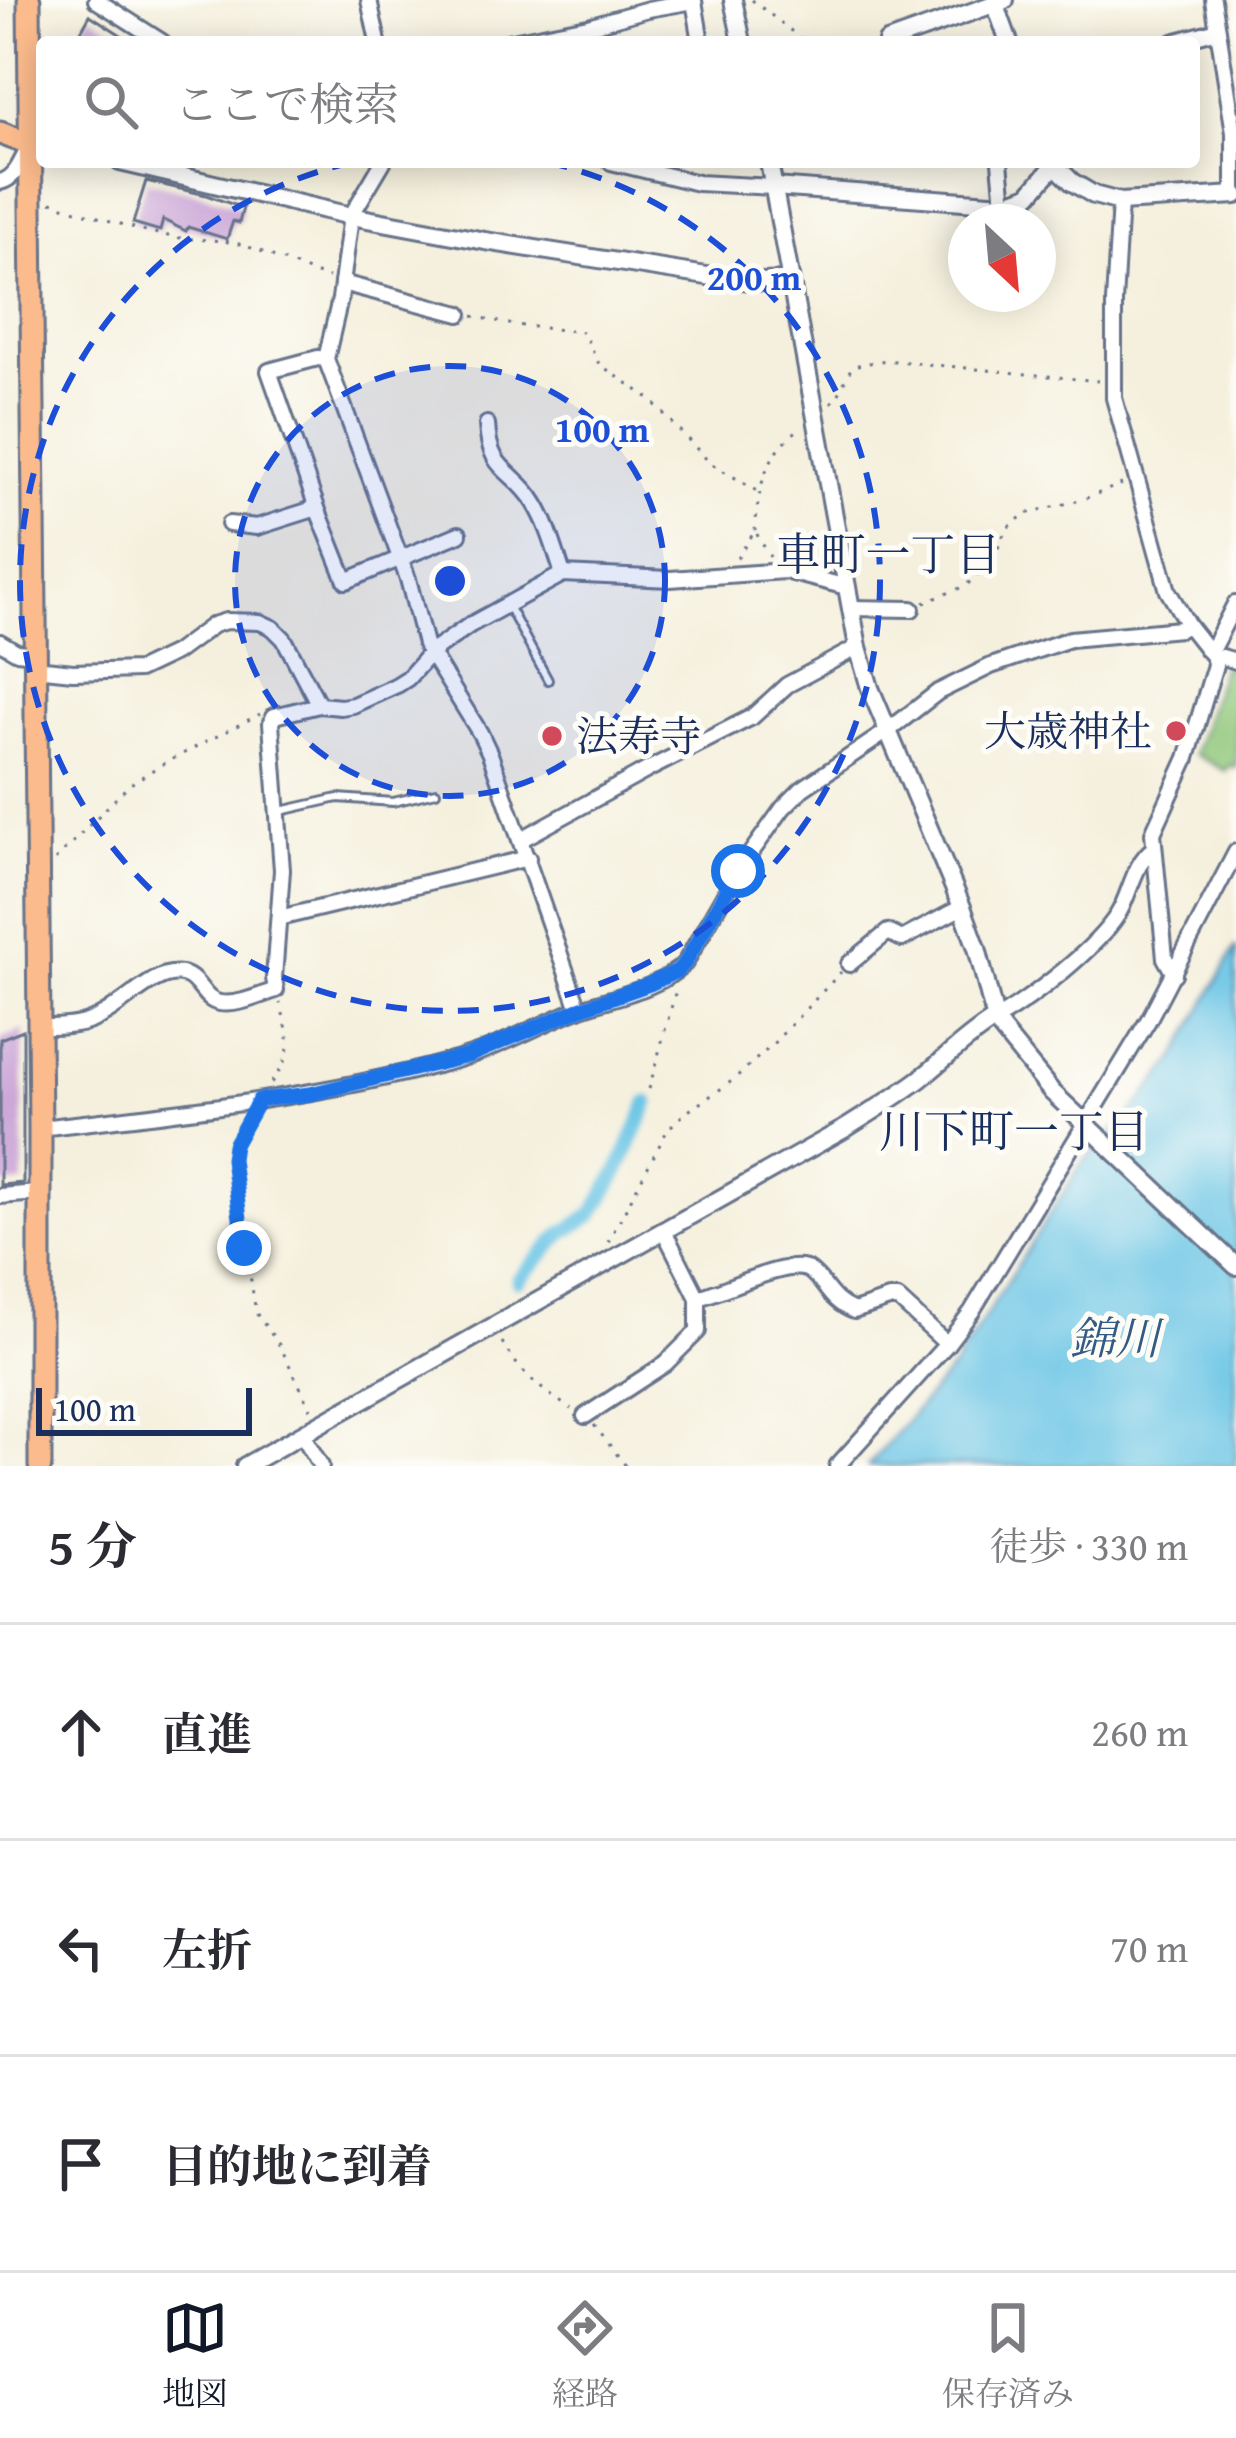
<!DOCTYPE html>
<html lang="ja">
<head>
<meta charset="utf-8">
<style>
	body { margin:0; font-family:"Gentium Book Plus","Noto Serif JP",serif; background:#f2f2f3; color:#2b2b33 }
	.compass { position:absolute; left:948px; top:204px; width:108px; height:108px; border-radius:50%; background:#fff; box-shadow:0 6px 30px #0003; rotate:154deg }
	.scale { position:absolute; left:36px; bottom:30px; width:216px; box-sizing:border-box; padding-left:12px; border:6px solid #1b2f5e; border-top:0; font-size:33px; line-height:42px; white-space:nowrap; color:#1b2f5e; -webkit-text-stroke:9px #fdfcf7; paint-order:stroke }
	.stop { position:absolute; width:36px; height:36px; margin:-27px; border:9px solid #1a73e8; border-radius:50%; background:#fff }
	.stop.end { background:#1a73e8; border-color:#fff; box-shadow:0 3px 12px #0008 }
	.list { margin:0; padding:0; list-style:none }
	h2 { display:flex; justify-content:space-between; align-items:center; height:156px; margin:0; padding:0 48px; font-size:51px }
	h2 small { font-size:39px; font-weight:400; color:#7c7c81 }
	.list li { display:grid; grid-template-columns:78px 1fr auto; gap:36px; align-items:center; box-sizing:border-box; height:216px; padding:0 48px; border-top:3px solid #e1e1e2 }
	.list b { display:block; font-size:45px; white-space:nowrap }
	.list em { font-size:39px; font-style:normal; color:#7c7c81 }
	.icon { flex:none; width:66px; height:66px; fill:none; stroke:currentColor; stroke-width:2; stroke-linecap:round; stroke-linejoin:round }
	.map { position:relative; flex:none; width:1236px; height:1466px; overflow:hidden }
	.search { position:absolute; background:#fff; box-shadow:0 6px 30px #0003; left:36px; right:36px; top:36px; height:132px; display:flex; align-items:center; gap:30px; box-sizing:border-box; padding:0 42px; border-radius:12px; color:#7c7c81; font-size:45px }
	.sheet { height:804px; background:#fff }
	nav { display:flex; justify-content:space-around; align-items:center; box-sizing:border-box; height:168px; border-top:3px solid #e1e1e2; background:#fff; font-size:33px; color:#7c7c81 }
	nav a { display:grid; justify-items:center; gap:6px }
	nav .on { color:#111827 }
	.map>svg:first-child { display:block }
</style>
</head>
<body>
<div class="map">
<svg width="1236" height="1466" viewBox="0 0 1236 1466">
	<rect width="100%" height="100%" fill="#fdfcf7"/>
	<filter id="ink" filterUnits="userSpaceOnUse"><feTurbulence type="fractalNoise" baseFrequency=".00833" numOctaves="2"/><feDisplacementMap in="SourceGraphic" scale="24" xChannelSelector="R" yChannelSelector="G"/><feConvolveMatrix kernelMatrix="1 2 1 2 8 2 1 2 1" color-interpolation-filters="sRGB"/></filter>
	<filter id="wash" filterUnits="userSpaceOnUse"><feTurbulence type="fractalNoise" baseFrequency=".004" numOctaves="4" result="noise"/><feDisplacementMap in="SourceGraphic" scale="48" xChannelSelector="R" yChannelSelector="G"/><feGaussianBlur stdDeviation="2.7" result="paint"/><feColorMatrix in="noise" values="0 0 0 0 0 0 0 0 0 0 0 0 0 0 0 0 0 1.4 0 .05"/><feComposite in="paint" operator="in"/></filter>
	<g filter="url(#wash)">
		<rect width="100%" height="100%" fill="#f5f0dd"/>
		<!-- green -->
		<polygon fill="#8fc77a" stroke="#557b6c" stroke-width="3" points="1223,665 1236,669 1236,768 1229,765 1226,771 1194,754"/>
		<!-- water -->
		<polygon fill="#67c4e5" stroke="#417aa2" stroke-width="3" points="1236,946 1236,1466 868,1466 954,1366 1082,1163 1132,1113 1175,1059"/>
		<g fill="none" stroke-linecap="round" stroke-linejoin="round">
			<!-- canal -->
			<polyline stroke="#67c4e5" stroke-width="15" points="518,1280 563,1233 592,1215 619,1170 648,1103"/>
		</g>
		<g id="blocks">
			<!-- building -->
			<g fill="#cca7d8">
				<polygon points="90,15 132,42 75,42"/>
				<polygon points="146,181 206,195 243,208 239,223 233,221 227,239 188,227 186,231 163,220 160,231 133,223"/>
				<polygon points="23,1030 23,1183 0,1185 0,1039"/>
			</g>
		</g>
	</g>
	<g filter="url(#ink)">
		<use href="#blocks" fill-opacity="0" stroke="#67738a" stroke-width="3"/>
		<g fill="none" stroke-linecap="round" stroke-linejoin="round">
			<defs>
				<g id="service">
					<polyline points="508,606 548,680"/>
					<polyline points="281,811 338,798 393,802 436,792"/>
				</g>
				<g id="minor">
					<polyline points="96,0 162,42"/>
					<polyline points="369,0 378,42"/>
					<polyline points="1218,30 1234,133 1234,195"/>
					<polyline points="507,42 588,26 648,9 694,1 701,42"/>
					<polyline points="1173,42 1218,30 1213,0"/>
					<polyline points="383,162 351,216 340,299 326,359 408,579 425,644 480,733 490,754 579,1009"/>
					<polyline points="611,162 698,183 774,187"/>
					<polyline points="1000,162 1004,204"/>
					<path d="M 0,182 C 16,178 20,163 28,149"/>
					<polyline points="1120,202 1114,302 1114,398 1168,591 1188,625 1214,658 1215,665 1187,758 1153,833 1165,958 1174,974"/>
					<polyline points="342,283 460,314"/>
					<polyline points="326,359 318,358 269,371 317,508 346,581 459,534"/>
					<path d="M 487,424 C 489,474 514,468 535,503 C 548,524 555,550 563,574"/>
					<polyline points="229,524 257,527 317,508"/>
					<polyline points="850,608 912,609"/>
					<polyline points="0,642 17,652 35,654"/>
					<polyline points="1207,650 1214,645 1235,604"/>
					<polyline points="1214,658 1222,657 1236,661"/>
					<polyline points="35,668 73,672 139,670 175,653 213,625 226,621 260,622 273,628 284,639 319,705"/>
					<polyline points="522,839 651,768 752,717 787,685 858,647"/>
					<polyline points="279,918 528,858"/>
					<polyline points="849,964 888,932 902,939 962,907"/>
					<path d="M 996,1019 C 1032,998 1096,949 1118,914 C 1130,895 1134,862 1153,849"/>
					<path d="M 38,1027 C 86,1028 95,1022 133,994 C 144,987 154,978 166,975 C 200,966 198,1000 220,1003 C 238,1006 260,995 276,990 L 274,978 L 282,870 L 271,723 L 274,716 L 319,705 L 341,707 L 353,705 L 397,685 L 408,678 L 430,653 L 470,625 L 563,574 L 670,579 L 785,571 L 847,587"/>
					<path d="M 40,1128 C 177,1112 315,1098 448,1062 C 492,1051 534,1027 576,1010 C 610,997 659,990 685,963 L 738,871 L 783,808 L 802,789 L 889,730 L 938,692 L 991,666 L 1070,639 L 1180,629 L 1188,625"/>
					<polyline points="0,1196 38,1193"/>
					<path d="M 698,1298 C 722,1292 791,1257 810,1271 C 827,1284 829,1301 854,1311 L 889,1299 L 898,1299 L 947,1344"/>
					<polyline points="585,1416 665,1364 698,1331 698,1298 664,1231"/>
					<polyline points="302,1434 321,1466"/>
					<polyline points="837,1466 947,1344 972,1311 1149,1019 1236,852"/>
				</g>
				<g id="tertiary">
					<polyline points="733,0 742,42"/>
					<polyline points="995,3 1009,42"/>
					<polyline points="887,42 1005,0"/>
					<polyline points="120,162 351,216 485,241 713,277 762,282 790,281"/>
					<polyline points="769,162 858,647 870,688 962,907 977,948 993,1010 1001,1029 1052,1092 1236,1266"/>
					<polyline points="1052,162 1072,182 1094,195 1120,202 1236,195"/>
					<polyline points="774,187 1004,204 1029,195 1054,166"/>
					<path d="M 245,1466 L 846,1128 C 871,1112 896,1097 920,1079 C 946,1059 967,1036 996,1019"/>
				</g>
				<g id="trunk">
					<polyline points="29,0 40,1128 40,1466"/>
					<polyline points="0,133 30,144"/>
				</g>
			</defs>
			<!-- service casing -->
			<use href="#service" stroke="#67738a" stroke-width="12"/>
			<!-- minor casing -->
			<use href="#minor" stroke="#67738a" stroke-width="20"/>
			<!-- tertiary casing -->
			<use href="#tertiary" stroke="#67738a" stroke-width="22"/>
			<!-- trunk casing -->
			<use href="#trunk" stroke="#67738a" stroke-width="27"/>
			<!-- path -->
			<g stroke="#67738a" stroke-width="3" stroke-dasharray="3 9" stroke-linecap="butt">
				<polyline points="752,0 800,38 810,42"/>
				<path d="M 51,202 C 90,214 128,228 168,236 C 193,241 218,238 242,245 C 273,254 298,269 329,278"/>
				<polyline points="473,316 514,325 583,332 599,364 649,398 710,463 761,493"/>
				<polyline points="831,403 838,396 852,366 886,360 1098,381"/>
				<path d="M 755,531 C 759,484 764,455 803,426"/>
				<polyline points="737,558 755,531 770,557"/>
				<polyline points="924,603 965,586 991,565 1006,529 1025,514 1084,499 1122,484"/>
				<polyline points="55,860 129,785 159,766 260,714"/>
				<path d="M 271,1083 C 295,1051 290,1039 280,1003"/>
				<polyline points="649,1089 676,990"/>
				<polyline points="250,1116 234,1146 232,1159 256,1313 280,1346 311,1409"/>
				<polyline points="608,1242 668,1129 684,1114 728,1084 769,1048 841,972"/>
				<path d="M 502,1342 C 518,1371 543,1392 572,1409"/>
				<polyline points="594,1425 626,1466"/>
			</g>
			<!-- service -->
			<use href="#service" stroke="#fff" stroke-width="6"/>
			<!-- minor -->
			<use href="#minor" stroke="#fff" stroke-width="14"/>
			<!-- tertiary -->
			<use href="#tertiary" stroke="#fff" stroke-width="16"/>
			<!-- trunk -->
			<use href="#trunk" stroke="#fbbb8c" stroke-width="21"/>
		</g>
	</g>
	<g fill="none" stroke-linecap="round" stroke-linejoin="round" filter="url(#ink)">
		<!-- route -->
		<polyline stroke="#1a73e8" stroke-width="15" points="244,1248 232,1159 234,1145 259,1100 310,1094 468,1056 579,1009 650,984 677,971 685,963 738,871"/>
	</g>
	<!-- distance rings -->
	<circle cx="450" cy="581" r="215" fill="#1d4ed8" fill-opacity=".12"/>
	<g fill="none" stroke="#1d4ed8" stroke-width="6" stroke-dasharray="21 15">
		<circle cx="450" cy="581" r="215"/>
		<path d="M547 162A430 430 0 1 1 353 162"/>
	</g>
	<!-- markers -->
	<g fill="#d1495b" stroke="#fdfcf7" stroke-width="4.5">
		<circle cx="1176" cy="731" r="12"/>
		<circle cx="552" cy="736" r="12"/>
	</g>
	<g text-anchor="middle" stroke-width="10" stroke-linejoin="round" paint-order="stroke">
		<!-- poi labels -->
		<g font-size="42" fill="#1b2f5e" stroke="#fdfcf7" text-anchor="end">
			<text x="1152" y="746">大歳神社</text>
			<text x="576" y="751" text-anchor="start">法寿寺</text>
		</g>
		<!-- neighbourhood labels -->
		<g font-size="45" fill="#1b2f5e" stroke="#fdfcf7">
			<text x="888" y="570">車町一丁目</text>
			<text x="1014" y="1147">川下町一丁目</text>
		</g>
		<!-- water labels -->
		<g font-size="45" font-style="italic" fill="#325c86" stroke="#fdfcf7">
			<text x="1115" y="1354">錦川</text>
		</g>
	</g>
	<circle cx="450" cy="581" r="18" fill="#1d4ed8" stroke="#fdfcf7" stroke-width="6"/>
	<g font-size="36" text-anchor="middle" font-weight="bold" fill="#1d4ed8" stroke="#fdfcf7" stroke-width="10" stroke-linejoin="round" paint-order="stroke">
		<text x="754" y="290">200 m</text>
		<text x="602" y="442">100 m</text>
	</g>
</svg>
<svg class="compass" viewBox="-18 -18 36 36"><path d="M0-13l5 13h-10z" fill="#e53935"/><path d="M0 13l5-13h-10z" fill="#7c7c81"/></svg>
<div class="scale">100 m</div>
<div class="stop" style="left:738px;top:871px"></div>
<div class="stop end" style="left:244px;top:1248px"></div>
<div class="search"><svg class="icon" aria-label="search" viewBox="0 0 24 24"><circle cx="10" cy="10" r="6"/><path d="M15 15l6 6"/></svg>ここで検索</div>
</div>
<section class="sheet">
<h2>5 分<small>徒歩 · 330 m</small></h2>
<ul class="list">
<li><svg class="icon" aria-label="ahead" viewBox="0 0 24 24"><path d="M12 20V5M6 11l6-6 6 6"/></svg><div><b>直進</b></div><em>260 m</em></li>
<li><svg class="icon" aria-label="left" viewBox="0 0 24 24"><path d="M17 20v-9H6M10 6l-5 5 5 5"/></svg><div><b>左折</b></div><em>70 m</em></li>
<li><svg class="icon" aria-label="arrive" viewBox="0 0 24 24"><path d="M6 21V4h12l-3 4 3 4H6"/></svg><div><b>目的地に到着</b></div></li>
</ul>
</section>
<nav>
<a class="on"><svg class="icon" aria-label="map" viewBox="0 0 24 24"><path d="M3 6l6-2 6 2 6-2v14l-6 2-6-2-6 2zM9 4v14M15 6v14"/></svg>地図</a>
<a><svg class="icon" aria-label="directions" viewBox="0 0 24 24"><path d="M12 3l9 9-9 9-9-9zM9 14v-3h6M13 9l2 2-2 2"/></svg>経路</a>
<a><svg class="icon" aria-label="saved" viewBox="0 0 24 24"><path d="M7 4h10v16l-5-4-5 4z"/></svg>保存済み</a>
</nav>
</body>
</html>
